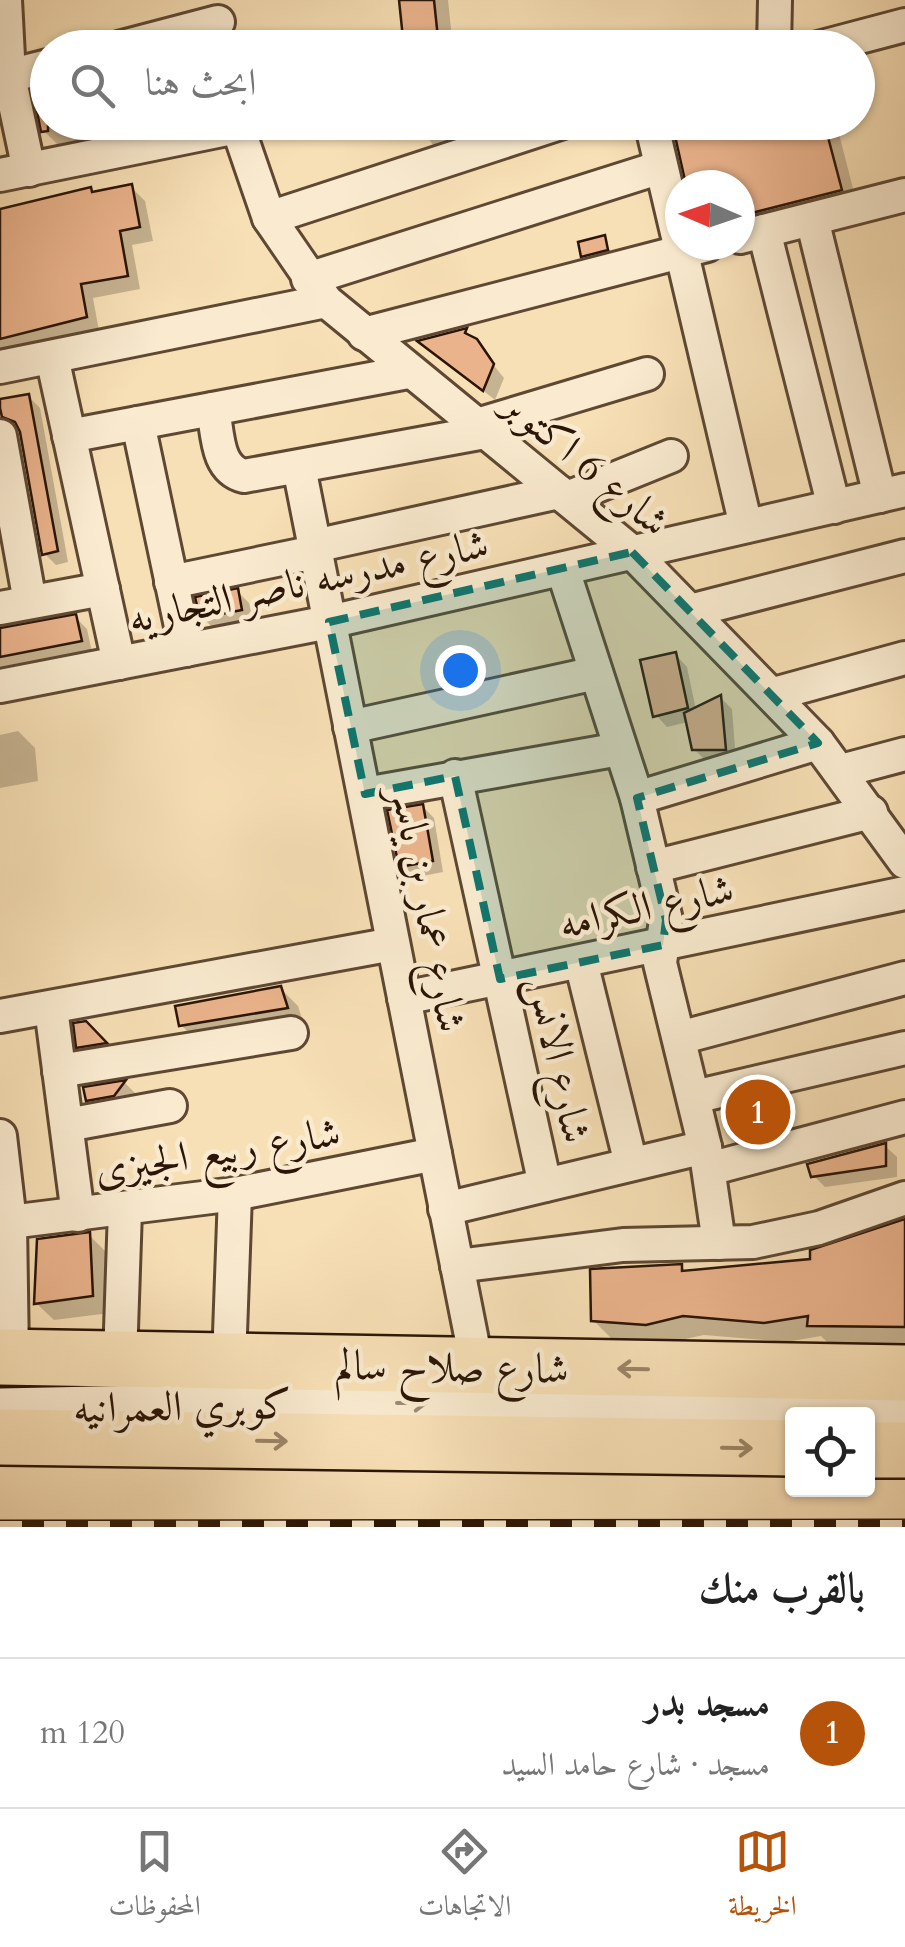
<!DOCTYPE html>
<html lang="ar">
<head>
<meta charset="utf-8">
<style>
	body { margin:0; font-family:Cardo,Amiri,serif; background:#f6f6f6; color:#222; direction:rtl }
	.controls { position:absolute; right:30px; bottom:30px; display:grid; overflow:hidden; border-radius:10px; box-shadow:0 2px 8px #0004 }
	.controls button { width:90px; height:90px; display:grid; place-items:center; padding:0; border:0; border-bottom:2px solid #e0e0e0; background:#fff; color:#222; font:50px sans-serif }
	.compass { position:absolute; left:665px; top:170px; width:90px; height:90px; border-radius:50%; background:#fff; box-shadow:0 2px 8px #0004; rotate:272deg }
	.you { position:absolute; left:460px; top:670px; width:35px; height:35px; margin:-25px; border:8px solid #fff; border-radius:50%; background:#1a73e8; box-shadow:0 0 0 15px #1a73e833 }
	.badge { display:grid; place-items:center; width:65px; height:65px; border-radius:50%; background:#b45309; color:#fff; font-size:32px; font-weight:700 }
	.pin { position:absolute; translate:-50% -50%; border:5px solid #fff; box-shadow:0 2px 10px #0006 }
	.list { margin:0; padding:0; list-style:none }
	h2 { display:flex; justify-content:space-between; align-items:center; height:130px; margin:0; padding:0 40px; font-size:42px }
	h2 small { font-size:32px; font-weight:400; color:#767676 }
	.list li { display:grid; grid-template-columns:65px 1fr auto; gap:30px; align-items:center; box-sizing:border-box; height:150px; padding:0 40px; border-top:2px solid #e0e0e0 }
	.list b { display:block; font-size:38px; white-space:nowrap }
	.list p { margin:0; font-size:32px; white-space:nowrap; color:#767676 }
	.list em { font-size:32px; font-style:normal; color:#767676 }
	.icon { flex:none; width:55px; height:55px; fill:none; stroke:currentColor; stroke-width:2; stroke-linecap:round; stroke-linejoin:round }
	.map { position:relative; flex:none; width:905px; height:1527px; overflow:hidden; direction:ltr }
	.search { position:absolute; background:#fff; box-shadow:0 2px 8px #0004; left:30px; right:30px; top:30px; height:110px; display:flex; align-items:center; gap:25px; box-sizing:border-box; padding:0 35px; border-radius:55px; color:#767676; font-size:38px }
	.sheet { height:280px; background:#fff }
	nav { display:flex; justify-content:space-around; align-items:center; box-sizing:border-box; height:140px; border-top:2px solid #e0e0e0; background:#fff; font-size:28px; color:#767676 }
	nav a { display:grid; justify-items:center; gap:5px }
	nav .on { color:#b45309 }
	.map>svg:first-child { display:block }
</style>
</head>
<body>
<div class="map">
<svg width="905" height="1527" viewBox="0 0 905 1527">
	<rect width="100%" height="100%" fill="#f8e0b6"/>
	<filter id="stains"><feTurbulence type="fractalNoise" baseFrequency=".002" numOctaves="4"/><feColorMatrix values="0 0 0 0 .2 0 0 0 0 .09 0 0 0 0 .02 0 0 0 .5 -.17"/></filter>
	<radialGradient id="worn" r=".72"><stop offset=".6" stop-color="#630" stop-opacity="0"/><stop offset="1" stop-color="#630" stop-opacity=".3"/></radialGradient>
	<!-- shadow -->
	<g fill="#0003">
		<polygon points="401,0 448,0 453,48 407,48"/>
		<polygon points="48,122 188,122 61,148 44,131"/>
		<polygon points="416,122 461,122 463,141 433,145"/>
		<polygon points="704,122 836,122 858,208 740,244 740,185 689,185"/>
		<polygon points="131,187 145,201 153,241 132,245 140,289 93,298 99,331 0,355 0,208"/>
		<polygon points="604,238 612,255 589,261 583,256"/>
		<polygon points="466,331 504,378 495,400 422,342"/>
		<polygon points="28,396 40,408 68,562 56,565 44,553 19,427 0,431 0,402"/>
		<polygon points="237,591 249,603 253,621 214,629 202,617"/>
		<polygon points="75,617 87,629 92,652 0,671 0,629"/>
		<polygon points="676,655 687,667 696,710 721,698 732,709 736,761 706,761 694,749 688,722 667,727 656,715"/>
		<polygon points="18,731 35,748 38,781 0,788 0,735"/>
		<polygon points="423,807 434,818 443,872 412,878 401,866"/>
		<polygon points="281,989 298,1006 304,1025 199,1043 181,1025"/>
		<polygon points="98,1037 113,1054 96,1064 79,1047"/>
		<polygon points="125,1083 136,1094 126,1107 100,1112 88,1100 86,1089"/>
		<polygon points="885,1146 897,1157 897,1177 825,1187 813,1175"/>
		<polygon points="905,1222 905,1346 830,1345 821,1336 786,1342 704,1335 667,1343 613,1340 593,1320 681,1266 687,1273 812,1261"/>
		<polygon points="89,1235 106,1252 110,1313 54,1320 36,1303"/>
	</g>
	<!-- building -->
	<g fill="#eab38c" stroke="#2b1507" stroke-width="2.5">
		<polygon points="399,0 434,0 439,48 404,48"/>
		<polygon points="48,87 48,131 41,132 33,91"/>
		<polygon points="693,122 824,122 842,190 740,216 740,185 686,185 673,127"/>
		<polygon points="132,184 140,227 120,231 128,276 81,284 87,317 0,339 0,209 91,187 92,192"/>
		<polygon points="605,235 608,250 581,257 578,242"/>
		<polygon points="467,328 465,333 477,339 494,364 483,391 417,341"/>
		<polygon points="29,394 58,551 42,555 20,432 15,422 2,417 0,408 0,399"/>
		<polygon points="238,588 242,610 200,618 195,597"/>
		<polygon points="76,614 82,641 0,657 0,628"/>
		<polygon points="676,652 688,708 653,717 640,660"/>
		<polygon points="721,695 726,750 692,750 684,713"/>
		<polygon points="423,804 433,861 399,867 387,810"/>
		<polygon points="281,986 288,1008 179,1026 175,1006"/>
		<polygon points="86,1021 107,1043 76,1048 73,1023"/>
		<polygon points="126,1080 114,1096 86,1101 83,1087"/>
		<polygon points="886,1143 886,1166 811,1177 807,1164"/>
		<polygon points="905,1219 905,1327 807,1326 808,1316 764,1323 683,1316 646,1325 591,1321 590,1269 682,1264 682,1271 810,1259 810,1250"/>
		<polygon points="90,1232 93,1296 34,1304 37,1239"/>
	</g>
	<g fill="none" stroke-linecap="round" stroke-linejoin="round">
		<defs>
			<g id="street">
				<polyline points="5,0 9,76 29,170"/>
				<polyline points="119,48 218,22"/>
				<polyline points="774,48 775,0"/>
				<polyline points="818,48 905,25"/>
				<polyline points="9,76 48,66"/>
				<polyline points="236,122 269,218 326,301 632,552 818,743 905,862"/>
				<polyline points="651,122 746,526"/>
				<polyline points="0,175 237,127"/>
				<polyline points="269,218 563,122"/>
				<polyline points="812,219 880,496"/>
				<polyline points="764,231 834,507"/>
				<polyline points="740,237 905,195"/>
				<polyline points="308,279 661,167"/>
				<polyline points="364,334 707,245"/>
				<polyline points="52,357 119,663"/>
				<polyline points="0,367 326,301"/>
				<path d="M 213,409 C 218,434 216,469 244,476 L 485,432"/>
				<polyline points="138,423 186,650"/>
				<polyline points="477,425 647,374"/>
				<polyline points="0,436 30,602"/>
				<polyline points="69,436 408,372"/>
				<polyline points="299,467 477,1366"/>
				<polyline points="567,498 671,456"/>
				<polyline points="314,546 559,492"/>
				<polyline points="563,570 637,798 666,920 660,963 705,1147 719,1243"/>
				<polyline points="171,582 315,552"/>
				<polyline points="0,608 103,589"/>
				<polyline points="690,611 905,556"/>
				<polyline points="0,686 329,622 905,490"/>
				<polyline points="774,694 905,658"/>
				<polyline points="350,727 596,673"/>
				<polyline points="841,771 905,754"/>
				<polyline points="455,776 545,1185"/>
				<polyline points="365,794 620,749"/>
				<polyline points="637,798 818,743"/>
				<polyline points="653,867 871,812"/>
				<polyline points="581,962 631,1164"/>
				<polyline points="404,998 905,893"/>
				<polyline points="51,1008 78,1215"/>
				<polyline points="0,1016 393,944"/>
				<polyline points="679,1038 905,978"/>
				<polyline points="59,1071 291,1033"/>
				<polyline points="694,1097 905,1048"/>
				<polyline points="67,1125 170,1106"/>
				<polyline points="0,1136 10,1222 12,1357"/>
				<polyline points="709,1169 905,1117"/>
				<polyline points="445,1209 705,1147"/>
				<polyline points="10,1222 235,1194 435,1154"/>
				<polyline points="457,1266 623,1245 753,1242 819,1228 905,1198"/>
				<polyline points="120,1359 125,1210"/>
				<polyline points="229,1361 235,1194"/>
			</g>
			<polyline id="secondary" points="0,1411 398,1403 905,1411"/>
			<g id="highway">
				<polyline points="0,1357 905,1373"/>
				<polyline points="0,1437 792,1448"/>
				<polyline points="868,1450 905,1450"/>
			</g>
		</defs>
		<!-- street casing -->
		<use href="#street" stroke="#5e4833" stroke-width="38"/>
		<!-- secondary casing -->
		<use href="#secondary" stroke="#2b1507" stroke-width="50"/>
		<!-- highway casing -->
		<use href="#highway" stroke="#2b1507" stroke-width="60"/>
		<!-- street -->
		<use href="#street" stroke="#faebd0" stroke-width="32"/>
		<!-- secondary -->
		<use href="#secondary" stroke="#faebd0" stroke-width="45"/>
		<!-- highway -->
		<use href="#highway" stroke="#f8e0b6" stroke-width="55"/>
		<defs>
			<polyline id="rail" points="0,1525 905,1524"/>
		</defs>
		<!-- rail casing -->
		<use href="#rail" stroke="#2b1507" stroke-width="11"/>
		<!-- rail -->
		<use href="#rail" stroke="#faebd0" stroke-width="8" stroke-dasharray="22" stroke-linecap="butt"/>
	</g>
	<!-- one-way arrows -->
	<defs><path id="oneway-shaft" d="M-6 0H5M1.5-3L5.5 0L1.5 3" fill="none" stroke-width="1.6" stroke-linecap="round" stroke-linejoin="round" transform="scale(2.5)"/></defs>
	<g stroke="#9c8567">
		<use href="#oneway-shaft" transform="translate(633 1369) rotate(-179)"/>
		<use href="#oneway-shaft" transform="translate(272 1441) rotate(1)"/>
		<use href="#oneway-shaft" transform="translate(737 1448) rotate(1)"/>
	</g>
	<use stroke="#9d8b76" href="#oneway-shaft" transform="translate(412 1403)"/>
	<!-- marked area -->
	<path fill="#0f766e" fill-opacity="0.2" stroke="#0f766e" stroke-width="8" stroke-dasharray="20 12" stroke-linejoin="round" d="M 632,552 L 818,743 L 637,798 L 666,920 L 663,945 L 500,979 L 455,776 L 365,794 L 329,622 Z"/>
	<g text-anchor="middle" stroke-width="9" stroke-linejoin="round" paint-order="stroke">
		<!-- street labels -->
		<g font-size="42" fill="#2b1507" stroke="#faebd0">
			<text transform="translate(587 462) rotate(40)" y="15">شارع 6 اكتوبر</text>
			<text transform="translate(308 580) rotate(-12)" y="15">شارع مدرسه ناصر التجاريه</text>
			<text transform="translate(646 905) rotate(-12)" y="15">شارع الكرامه</text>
			<text transform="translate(430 909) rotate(79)" y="15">شارع عمار بن ياسر</text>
			<text transform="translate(561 1059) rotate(78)" y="15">شارع الانس</text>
			<text transform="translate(217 1150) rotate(-9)" y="15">شارع ربيع الجيزى</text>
			<text transform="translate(452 1366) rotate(1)" y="15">شارع صلاح سالم</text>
			<text transform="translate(182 1405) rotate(-1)" y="15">كوبري العمرانيه</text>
		</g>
	</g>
	<rect width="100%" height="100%" filter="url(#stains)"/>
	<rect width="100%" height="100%" fill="url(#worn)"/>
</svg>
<div class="controls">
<button><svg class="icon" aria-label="locate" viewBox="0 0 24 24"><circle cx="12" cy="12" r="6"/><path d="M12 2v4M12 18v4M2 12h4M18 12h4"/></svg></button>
</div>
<svg class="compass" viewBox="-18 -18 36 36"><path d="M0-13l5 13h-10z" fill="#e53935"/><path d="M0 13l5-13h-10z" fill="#767676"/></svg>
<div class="you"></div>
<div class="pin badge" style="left:758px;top:1112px">1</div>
<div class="search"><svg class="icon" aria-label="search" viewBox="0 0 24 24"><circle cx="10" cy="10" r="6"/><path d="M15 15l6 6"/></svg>ابحث هنا</div>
</div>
<section class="sheet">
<h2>بالقرب منك<small></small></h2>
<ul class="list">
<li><span class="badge">1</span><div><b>مسجد بدر</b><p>مسجد · شارع حامد السيد</p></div><em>120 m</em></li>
</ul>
</section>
<nav>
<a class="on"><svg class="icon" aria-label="map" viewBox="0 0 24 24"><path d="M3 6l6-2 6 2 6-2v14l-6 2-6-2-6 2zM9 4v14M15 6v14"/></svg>الخريطة</a>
<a><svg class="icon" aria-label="directions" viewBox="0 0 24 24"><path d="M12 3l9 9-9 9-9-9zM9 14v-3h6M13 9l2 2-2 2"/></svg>الاتجاهات</a>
<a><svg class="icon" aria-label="saved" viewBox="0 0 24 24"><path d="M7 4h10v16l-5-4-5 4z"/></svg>المحفوظات</a>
</nav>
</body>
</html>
